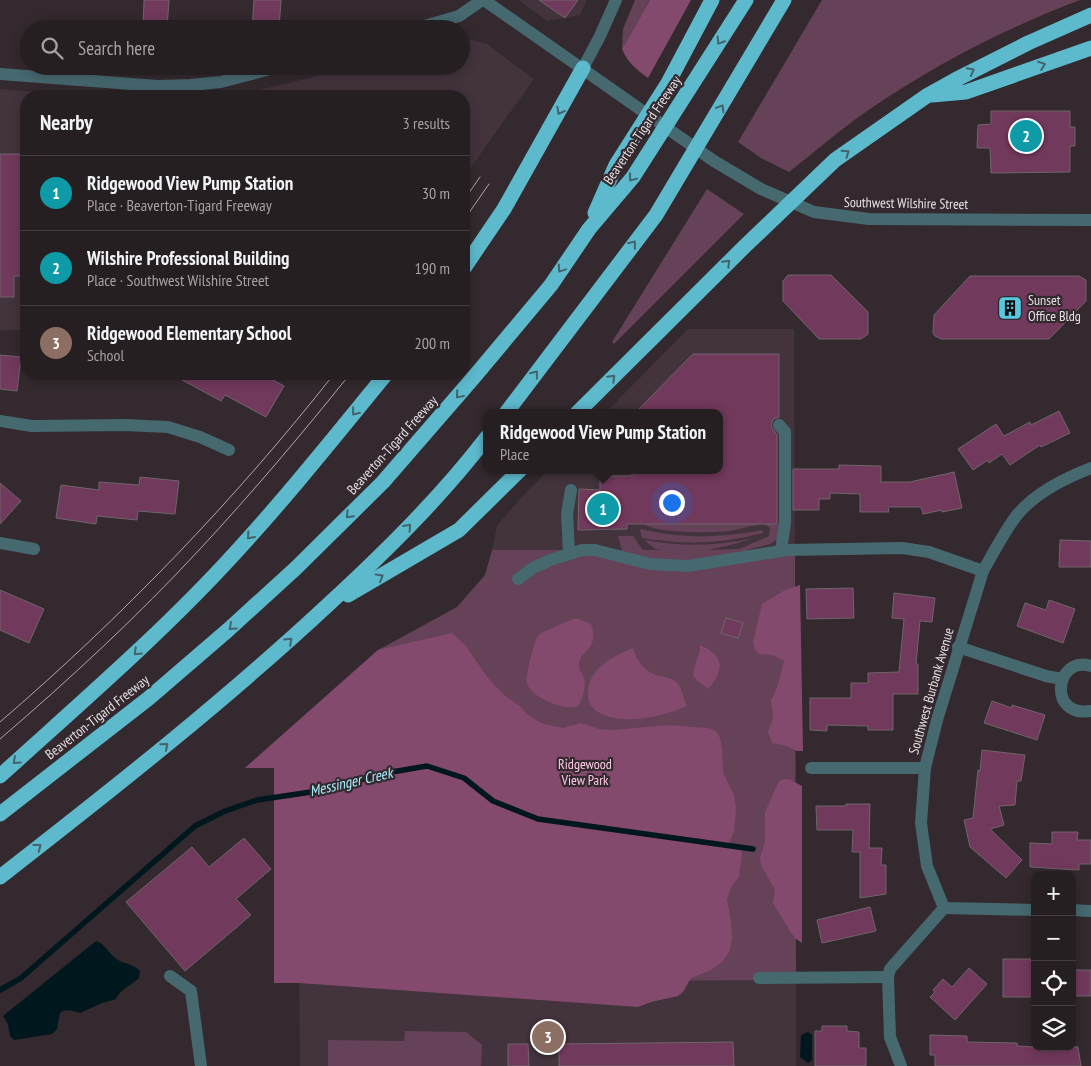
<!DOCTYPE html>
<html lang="en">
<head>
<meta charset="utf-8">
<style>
	body { margin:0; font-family:"PT Sans Narrow",sans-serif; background:#2e272a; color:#f1f3f6 }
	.controls { position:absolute; right:15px; bottom:15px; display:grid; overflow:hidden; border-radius:10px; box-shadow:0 2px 12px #0003 }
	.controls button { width:45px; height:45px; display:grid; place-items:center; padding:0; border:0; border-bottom:1px solid #423d40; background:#261f22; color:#f1f3f6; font:25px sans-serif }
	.you { position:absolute; left:671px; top:502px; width:18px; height:18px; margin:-12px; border:4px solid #fff; border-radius:50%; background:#1a73e8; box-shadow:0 0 0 8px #1a73e833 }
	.badge { display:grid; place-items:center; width:32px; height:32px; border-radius:50%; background:#db2777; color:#fff; font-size:16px; font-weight:700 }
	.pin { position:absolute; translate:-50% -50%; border:2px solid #fff; box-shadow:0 1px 5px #0006 }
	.popup { position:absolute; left:483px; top:409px; width:240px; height:65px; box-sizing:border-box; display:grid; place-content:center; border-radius:10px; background:#261f22; filter:drop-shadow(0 1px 4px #0005); font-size:16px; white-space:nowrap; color:#a4a2a5 }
	.popup b { font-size:19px; color:#f1f3f6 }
	.popup::after { content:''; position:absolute; left:50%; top:100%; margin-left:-10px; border:10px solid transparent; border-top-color:#261f22 }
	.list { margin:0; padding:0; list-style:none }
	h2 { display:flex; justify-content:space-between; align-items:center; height:65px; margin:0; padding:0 20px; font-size:21px }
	h2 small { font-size:16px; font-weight:400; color:#a4a2a5 }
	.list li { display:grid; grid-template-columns:32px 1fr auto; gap:15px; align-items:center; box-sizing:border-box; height:75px; padding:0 20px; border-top:1px solid #423d40 }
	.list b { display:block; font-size:19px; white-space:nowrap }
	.list p { margin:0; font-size:16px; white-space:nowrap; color:#a4a2a5 }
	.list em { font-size:16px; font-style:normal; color:#a4a2a5 }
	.icon { flex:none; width:28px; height:28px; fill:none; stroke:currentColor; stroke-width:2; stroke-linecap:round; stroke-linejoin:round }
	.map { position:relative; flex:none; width:1091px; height:1066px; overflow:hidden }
	.search { position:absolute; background:#261f22; box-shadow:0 2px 12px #0003; left:20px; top:20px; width:450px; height:55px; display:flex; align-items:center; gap:12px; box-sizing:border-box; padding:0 18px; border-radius:28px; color:#a4a2a5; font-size:19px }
	.panel { position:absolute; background:#261f22; box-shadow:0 2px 12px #0003; left:20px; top:90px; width:450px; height:290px; border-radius:20px }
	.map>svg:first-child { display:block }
</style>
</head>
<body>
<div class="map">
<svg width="1091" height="1066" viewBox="0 0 1091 1066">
	<rect width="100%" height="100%" fill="#33292e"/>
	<!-- built -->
	<g fill="#42333c">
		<polygon points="519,0 587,0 580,15 547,21"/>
		<polygon points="472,40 487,44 534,79 464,177 464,96 234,96 359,66 461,66 461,42"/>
		<polygon points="0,89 85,96 26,96 26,330 0,330"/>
		<polygon points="688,329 794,329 795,550 492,550 497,526 518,501 548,470 719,470 719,413 605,413"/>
		<polygon points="796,980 796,1066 300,1066 299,983"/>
	</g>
	<!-- green -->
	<g fill="#654257">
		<polygon points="635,0 650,0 622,49 623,29"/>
		<path d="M 822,0 L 1080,0 C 1006,28 935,65 870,109 C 842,128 816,151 789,172 L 761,158 L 738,142 Z"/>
		<polygon points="707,189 744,214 614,344 612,342"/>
		<path d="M 644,524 L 761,524 C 751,526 740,529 730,531 C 710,533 659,534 644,524 Z"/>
		<path d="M 765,524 L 783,524 L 778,539 L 770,544 L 747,550 L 795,550 L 796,980 L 274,983 L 274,768 L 245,768 L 378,650 L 457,607 L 485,575 L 492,550 L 622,550 L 618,536 L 633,536 L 643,550 L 663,550 L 655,549 L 644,540 C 684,547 715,546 754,538 L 731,545 L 708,550 L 739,549 L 769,536 L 770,528 Z"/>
		<path d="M 640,529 C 685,539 718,538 762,530 L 763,533 C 720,544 685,545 642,538 Z"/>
		<polygon points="405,1031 466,1032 482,1045 481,1066 328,1066 328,1040 404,1041"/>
	</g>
	<!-- forest -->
	<g fill="#844a6e">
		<path d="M 650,0 L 691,0 L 648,78 C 636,69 628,63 622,49 Z"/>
		<polygon points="800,585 803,751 797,751 787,746 772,743 768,732 773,718 771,701 778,685 784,661 773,655 759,654 755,650 753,642 762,604 785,590"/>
		<path d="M 573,619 L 579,619 L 591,624 C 600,650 580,649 579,664 C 578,670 583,673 584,679 C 587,686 582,700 578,706 C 566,712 530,697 527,683 C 525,676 534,645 537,637 L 541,633 Z"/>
		<polygon points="452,633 465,645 488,678 505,696 520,706 527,714 541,723 563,728 581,723 599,729 613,730 669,725 707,728 716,731 720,738 722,748 723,773 734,795 736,809 734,832 728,844 730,848 742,851 742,854 739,877 732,885 727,899 731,922 732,937 730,951 722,962 711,970 691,978 683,992 678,996 651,1002 638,1007 299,983 274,983 274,768 245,768 378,650"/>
		<path d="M 700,645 C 726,657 724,670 708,689 L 697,680 L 693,675 C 694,665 700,656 700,645 Z"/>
		<path d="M 633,648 C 637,662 645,672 659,676 C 664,677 670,678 675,681 C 682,685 683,699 687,706 C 666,716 622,726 600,713 C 593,710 588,703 588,695 C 587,669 612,657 633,648 Z"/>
		<polygon points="785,779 791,780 802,786 802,943 796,939 790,931 773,903 775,890 761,865 760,857 765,843 765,812 779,781"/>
	</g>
	<!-- water -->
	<g fill="#00171d">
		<path d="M 96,941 C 106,944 109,955 118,960 C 126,965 134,964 140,971 L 139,978 C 131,986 121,988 116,999 L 102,1003 L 80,1013 C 73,1011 67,1008 60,1013 L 57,1029 L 52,1034 L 14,1040 L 10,1036 L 8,1024 L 3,1016 Z"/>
		<polygon points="808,1032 812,1035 812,1060 808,1063 800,1057 801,1035"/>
	</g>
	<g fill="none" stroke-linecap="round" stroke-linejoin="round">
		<!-- stream -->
		<polyline stroke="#00171d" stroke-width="5.5" points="0,990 21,978 195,826 225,811 257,800 318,791 386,773 427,766 464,778 493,801 538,819 753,849"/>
	</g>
	<!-- building -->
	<g fill="#71395c" stroke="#70656b">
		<polygon points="144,0 169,0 167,29 143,29"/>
		<polygon points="254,0 281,0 279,29 252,29"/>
		<polygon points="539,0 578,0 565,18"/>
		<polygon points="991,111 1070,111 1070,127 1075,127 1075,146 1070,146 1070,172 991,173 990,148 977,148 978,125 991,124"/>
		<polygon points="0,154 26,154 26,247 21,247 21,276 14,276 14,297 0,297"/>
		<polygon points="788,275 831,275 868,312 868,334 861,339 819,339 783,301 783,281"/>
		<polygon points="970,276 1079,276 1086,280 1086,301 1049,339 941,339 935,336 933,333 934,315"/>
		<polygon points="693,354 779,354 779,417 773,419 771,426 777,435 777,524 627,524 627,529 578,530 579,489 600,490 600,476 632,476 632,470 719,470 719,413 635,413"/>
		<polygon points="0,355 21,357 17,391 0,389"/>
		<polygon points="171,374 262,374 284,386 266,417 225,395 221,401"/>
		<polygon points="1059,411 1070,433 1041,447 1040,445 1010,465 1002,454 989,463 988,460 973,470 958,449 996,424 1004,436 1030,422 1031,425"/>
		<polygon points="839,465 881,466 881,482 910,482 954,472 962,508 942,512 942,510 923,514 921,507 888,507 889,512 860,512 860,494 830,493 830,499 819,499 819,510 793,510 793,469 839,469"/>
		<polygon points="140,477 179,481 175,514 138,511 137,520 97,516 96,524 56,518 61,485 99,490 99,482 139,485"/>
		<polygon points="0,483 21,501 0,524"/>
		<polygon points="1060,540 1091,541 1091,567 1059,567"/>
		<polygon points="853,588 854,618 807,619 806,589"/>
		<polygon points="0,590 44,609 29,643 0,630"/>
		<polygon points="894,593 935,598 932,622 920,621 916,664 918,664 918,694 893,694 893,730 868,730 868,726 827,725 827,731 810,730 810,698 851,698 851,683 868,683 868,673 899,672 904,619 892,618"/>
		<polygon points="1049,600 1075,609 1063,643 1017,626 1025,603 1046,610"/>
		<polygon points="726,618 743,623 738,638 721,633"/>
		<polygon points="992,701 1012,708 1012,705 1045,715 1037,740 984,723"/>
		<polygon points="982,750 1025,755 1021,781 1017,781 1015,805 999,806 1004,825 990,829 1022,860 1006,878 970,847 964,820 973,818 978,770 980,771"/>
		<polygon points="846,804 870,804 869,848 882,848 881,865 886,865 886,894 860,898 860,852 852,852 853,830 817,830 816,806 846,806"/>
		<polygon points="1052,832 1078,832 1077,840 1091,840 1091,864 1079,864 1079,870 1030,867 1030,843 1052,844"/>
		<polygon points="244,838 271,869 236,899 251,915 185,971 126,902 192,847 209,867"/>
		<polygon points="870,907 876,931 822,943 817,920"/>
		<rect x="1003" y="959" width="32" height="38"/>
		<polygon points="969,968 987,984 955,1020 930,997 935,992 933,990 943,979 952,987"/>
		<rect x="1072" y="970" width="19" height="26"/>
		<polygon points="822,1026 847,1026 847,1031 859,1032 859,1048 866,1048 866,1066 815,1066 815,1031 822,1031"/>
		<polygon points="930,1035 967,1036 967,1042 1017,1043 1017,1046 1035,1047 1078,1047 1081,1066 935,1066 935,1055 930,1055"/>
		<polygon points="733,1042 734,1066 559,1066 559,1044"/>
		<polygon points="508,1044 528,1044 529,1066 508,1066"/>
	</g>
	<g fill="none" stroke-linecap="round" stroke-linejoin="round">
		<!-- minor -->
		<g stroke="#46686f" stroke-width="12">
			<polyline points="484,0 714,161 761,189 814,212 869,219 1091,220"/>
			<polyline points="414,29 459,16 482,0"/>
			<polyline points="583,68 600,36 616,0"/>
			<polyline points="0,74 158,86 190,85 221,82 281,66"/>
			<polyline points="0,421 32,426 125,425 168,427 200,437 229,450"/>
			<polyline points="779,425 785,432 785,523 781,551"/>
			<polyline points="0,543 34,549"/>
			<polyline points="569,553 567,514 571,490"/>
			<path d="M 518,579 L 533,568 L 550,560 L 582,550 L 595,550 L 650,564 L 688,566 L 787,550 L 902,548 L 929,552 L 983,571 C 994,552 1004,532 1017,515 C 1035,493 1065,478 1091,468"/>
			<polyline points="958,647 1046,676 1062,679"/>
			<path d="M 1091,666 C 1055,655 1047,718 1091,711"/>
			<polyline points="811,768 925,768"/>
			<polyline points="944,908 927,866 921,823 925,768 937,720 983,571"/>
			<polyline points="944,908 1035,910"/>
			<polyline points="1072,910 1091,911"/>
			<polyline points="170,976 191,991 201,1066"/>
			<polyline points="759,978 888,977"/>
			<polyline points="901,1066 890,1037 888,977 890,969 944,908"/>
		</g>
		<!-- highway -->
		<g stroke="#5db9cc" stroke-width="15">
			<polyline points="932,95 966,92 1091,48"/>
			<polyline points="595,213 616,165 668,83 712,0"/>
			<polyline points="464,268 504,209 583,68"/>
			<polyline points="506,413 656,215 784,0"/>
			<polyline points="577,413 744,247 835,160 928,95 955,80 1028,43 1091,15"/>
			<polyline points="348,595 459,530 520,470"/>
			<path d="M 0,776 C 76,707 154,640 224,565 C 281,504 333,439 386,374"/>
			<polyline points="0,814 149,698 228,630 296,568 383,482 474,377 551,285 589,229 633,177 746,0"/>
			<path d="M 0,877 C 113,789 226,700 331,602 C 386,551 441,497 487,437"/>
		</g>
		<!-- tram -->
		<g stroke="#b0a8ac" stroke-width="1">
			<polyline points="464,200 480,177"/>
			<polyline points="464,220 489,184"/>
			<path d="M 0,722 C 122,617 234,501 334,374"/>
			<path d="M 0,739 C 70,679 138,616 200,549 C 252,493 302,434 350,374"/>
		</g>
	</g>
	<!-- one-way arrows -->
	<defs><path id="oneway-chevron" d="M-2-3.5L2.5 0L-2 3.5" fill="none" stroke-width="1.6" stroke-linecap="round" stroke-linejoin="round" transform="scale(1.25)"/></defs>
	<g stroke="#44636d">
		<use href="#oneway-chevron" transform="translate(720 41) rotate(123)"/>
		<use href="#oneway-chevron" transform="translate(1042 65) rotate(-21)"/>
		<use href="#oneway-chevron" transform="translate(971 71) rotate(-27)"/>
		<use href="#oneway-chevron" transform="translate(721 108) rotate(-59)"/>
		<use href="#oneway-chevron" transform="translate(560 111) rotate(119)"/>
		<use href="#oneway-chevron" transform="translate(846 153) rotate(-35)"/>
		<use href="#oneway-chevron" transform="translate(632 178) rotate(127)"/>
		<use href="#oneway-chevron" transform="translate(633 244) rotate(-52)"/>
		<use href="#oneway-chevron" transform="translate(727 263) rotate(-45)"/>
		<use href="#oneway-chevron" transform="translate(561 269) rotate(124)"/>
		<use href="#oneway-chevron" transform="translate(535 374) rotate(-52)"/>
		<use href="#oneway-chevron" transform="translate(612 378) rotate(-45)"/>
		<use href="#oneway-chevron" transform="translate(459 395) rotate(131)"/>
		<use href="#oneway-chevron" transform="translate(355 412) rotate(129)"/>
		<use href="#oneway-chevron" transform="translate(349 515) rotate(135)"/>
		<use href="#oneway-chevron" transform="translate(408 527) rotate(-48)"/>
		<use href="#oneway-chevron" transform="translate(250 536) rotate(132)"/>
		<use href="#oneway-chevron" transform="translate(380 577) rotate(-30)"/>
		<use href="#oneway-chevron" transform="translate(232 627) rotate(138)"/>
		<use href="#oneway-chevron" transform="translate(289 641) rotate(-43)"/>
		<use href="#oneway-chevron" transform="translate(137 652) rotate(136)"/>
		<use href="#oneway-chevron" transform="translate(165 746) rotate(-40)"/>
		<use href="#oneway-chevron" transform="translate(16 761) rotate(138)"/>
		<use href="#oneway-chevron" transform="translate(38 847) rotate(-38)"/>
	</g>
	<!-- icons -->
	<defs>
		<symbol id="building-square" viewBox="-11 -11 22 22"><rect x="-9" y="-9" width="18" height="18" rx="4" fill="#56c9e1" stroke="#33292e"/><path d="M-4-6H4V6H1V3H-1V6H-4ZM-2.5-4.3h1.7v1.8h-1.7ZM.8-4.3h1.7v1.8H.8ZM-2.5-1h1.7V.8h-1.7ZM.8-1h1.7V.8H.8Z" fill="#111"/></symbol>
	</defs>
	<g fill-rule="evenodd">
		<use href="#building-square" x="996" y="294" width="28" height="28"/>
	</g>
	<g text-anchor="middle" stroke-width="4.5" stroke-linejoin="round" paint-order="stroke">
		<!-- street labels -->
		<g font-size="14" fill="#e6dfe3" stroke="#33292e">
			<text transform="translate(642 130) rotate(-56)" y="5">Beaverton-Tigard Freeway</text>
			<text transform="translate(906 203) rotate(1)" y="5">Southwest Wilshire Street</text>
			<text transform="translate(392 445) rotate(-48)" y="5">Beaverton-Tigard Freeway</text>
			<text transform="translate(931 691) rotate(-74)" y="5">Southwest Burbank Avenue</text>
			<text transform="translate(97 717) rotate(-38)" y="5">Beaverton-Tigard Freeway</text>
		</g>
		<!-- poi labels -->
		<g font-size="14" fill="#e6dfe3" stroke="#33292e" text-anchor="start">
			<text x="1028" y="305">Sunset<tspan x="1028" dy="16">Office Bldg</tspan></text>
		</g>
		<!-- park labels -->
		<g font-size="14" fill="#ffc9e8" stroke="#33292e">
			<text x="585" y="769">Ridgewood<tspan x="585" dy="16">View Park</tspan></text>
		</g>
		<!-- water labels -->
		<g font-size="15" font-style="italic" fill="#a6ecfc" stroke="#33292e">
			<text transform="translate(351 782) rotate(-13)" y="5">Messinger Creek</text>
		</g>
	</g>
</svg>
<div class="controls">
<button>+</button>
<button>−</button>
<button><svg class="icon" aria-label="locate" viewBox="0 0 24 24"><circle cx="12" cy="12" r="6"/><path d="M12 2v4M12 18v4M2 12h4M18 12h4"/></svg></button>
<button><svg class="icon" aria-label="layers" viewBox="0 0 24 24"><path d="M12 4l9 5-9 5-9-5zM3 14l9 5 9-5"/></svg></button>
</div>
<div class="you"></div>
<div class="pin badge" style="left:603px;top:509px;background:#0f9aa8">1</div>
<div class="popup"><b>Ridgewood View Pump Station</b>Place</div>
<div class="pin badge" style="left:1026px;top:136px;background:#0f9aa8">2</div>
<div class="pin badge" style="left:548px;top:1037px;background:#8d6e63">3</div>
<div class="search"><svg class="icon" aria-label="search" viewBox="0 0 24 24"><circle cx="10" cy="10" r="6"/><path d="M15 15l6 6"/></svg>Search here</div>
<section class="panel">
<h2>Nearby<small>3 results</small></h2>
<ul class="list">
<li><span class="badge" style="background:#0f9aa8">1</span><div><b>Ridgewood View Pump Station</b><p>Place · Beaverton-Tigard Freeway</p></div><em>30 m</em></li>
<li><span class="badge" style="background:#0f9aa8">2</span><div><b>Wilshire Professional Building</b><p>Place · Southwest Wilshire Street</p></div><em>190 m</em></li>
<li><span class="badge" style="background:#8d6e63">3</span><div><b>Ridgewood Elementary School</b><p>School</p></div><em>200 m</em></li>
</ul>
</section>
</div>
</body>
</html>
